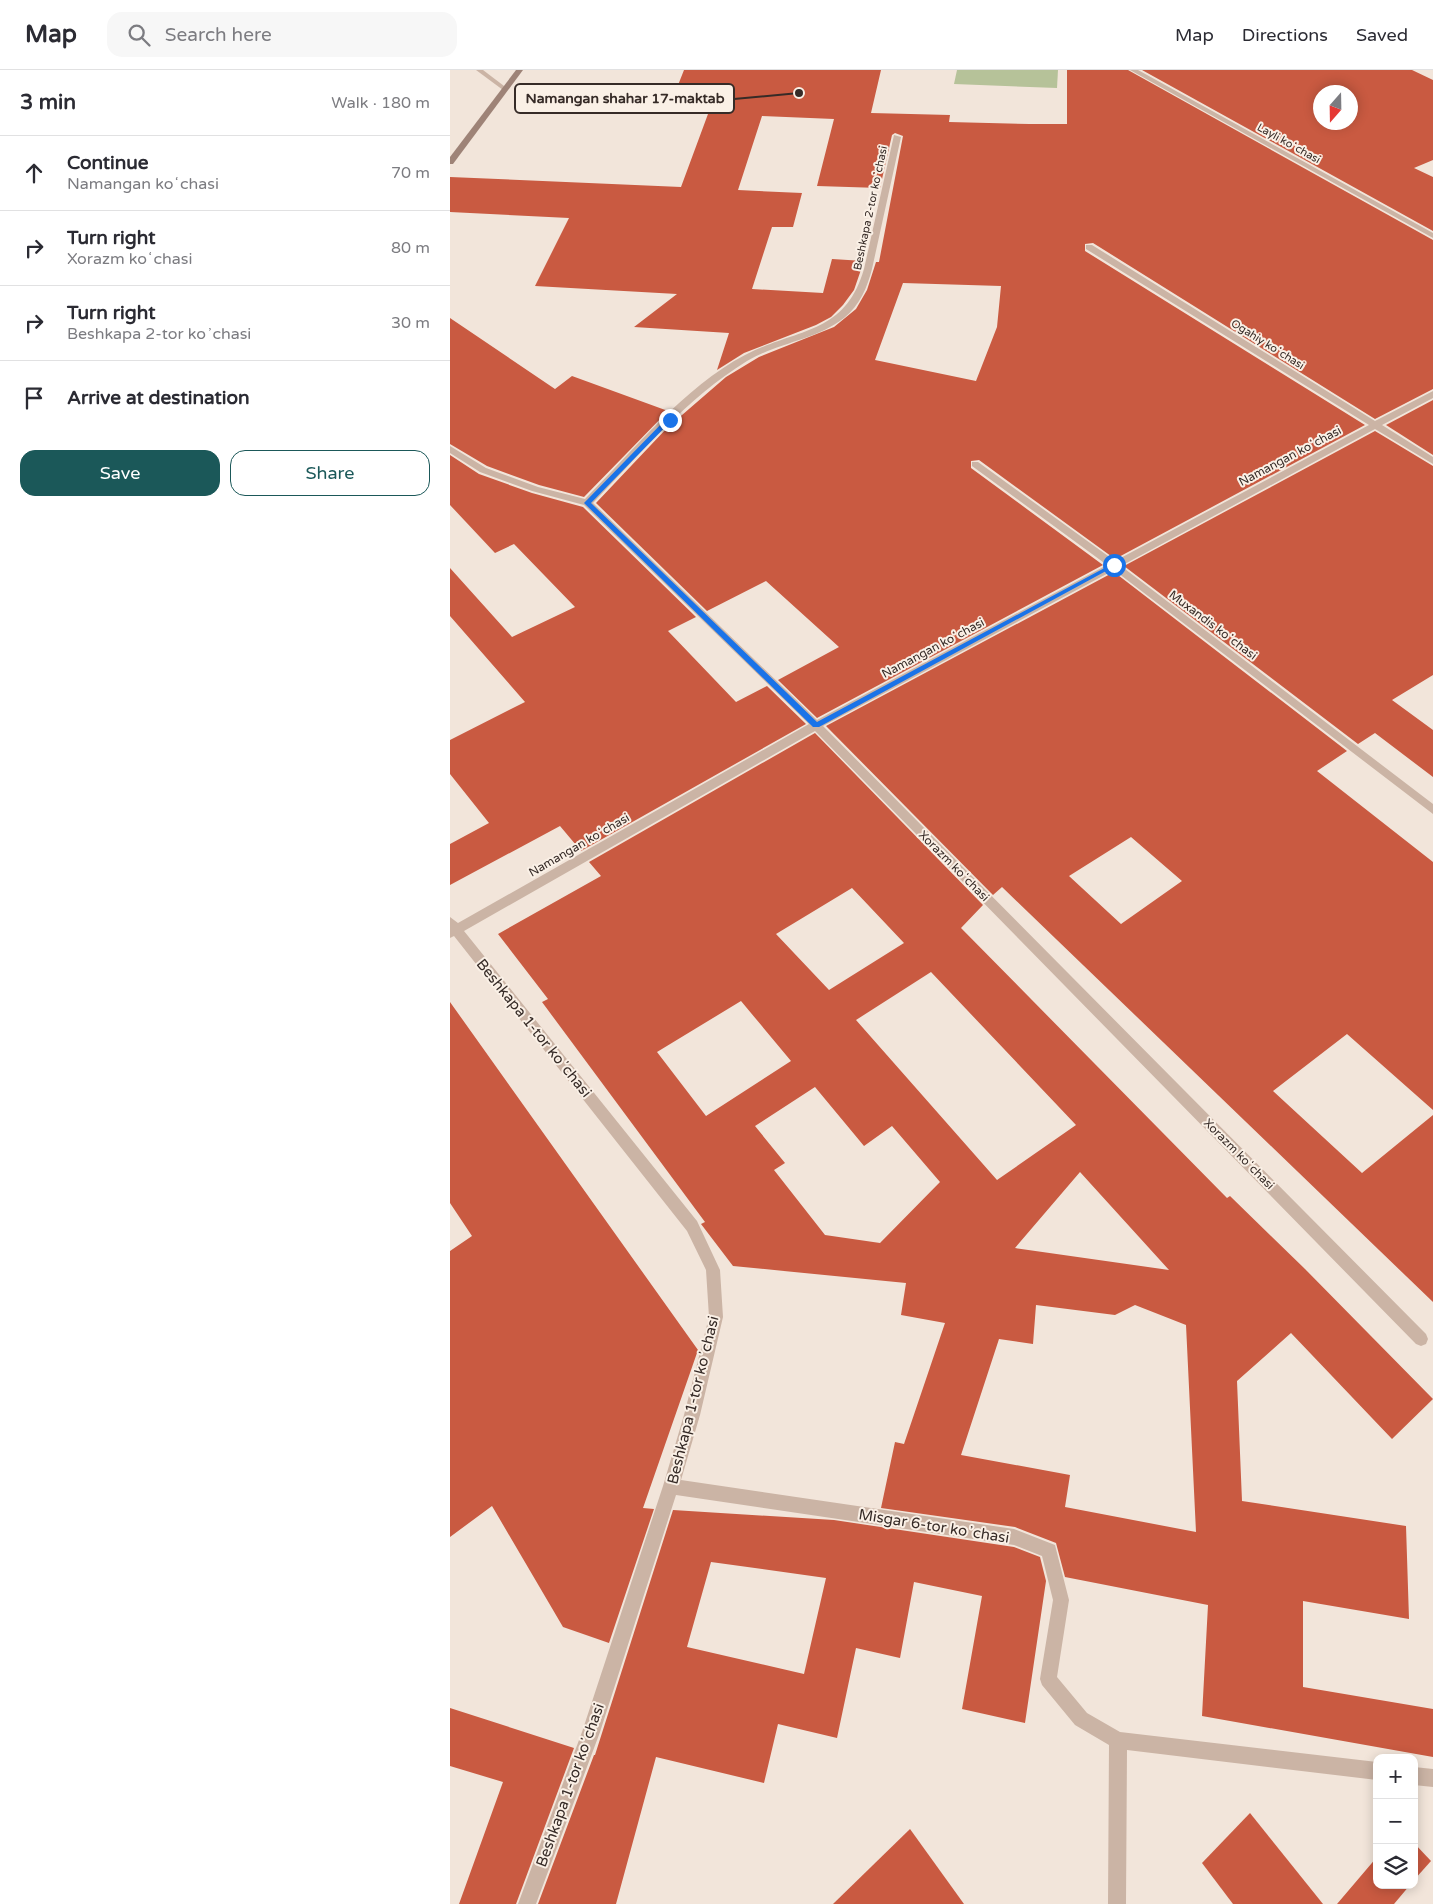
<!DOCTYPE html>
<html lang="en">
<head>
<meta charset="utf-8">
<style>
	body { margin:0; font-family:"Varela Round",sans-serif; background:#f7f7f7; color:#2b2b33 }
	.controls { position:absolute; right:15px; bottom:15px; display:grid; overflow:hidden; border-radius:10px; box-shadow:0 2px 12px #0003 }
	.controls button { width:45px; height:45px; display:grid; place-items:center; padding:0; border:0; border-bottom:1px solid #e1e1e2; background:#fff; color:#2b2b33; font:25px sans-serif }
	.compass { position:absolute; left:863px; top:15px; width:45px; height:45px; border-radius:50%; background:#fff; box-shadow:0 2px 12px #0003; rotate:200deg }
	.stop { position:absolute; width:15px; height:15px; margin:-11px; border:4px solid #1a73e8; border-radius:50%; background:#fff }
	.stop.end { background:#1a73e8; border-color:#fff; box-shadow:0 1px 5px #0008 }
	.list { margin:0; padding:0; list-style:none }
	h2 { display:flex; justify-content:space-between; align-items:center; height:65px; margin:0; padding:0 20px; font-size:21px }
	h2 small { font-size:16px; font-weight:400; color:#7c7c81 }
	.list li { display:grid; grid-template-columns:32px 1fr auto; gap:15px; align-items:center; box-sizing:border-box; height:75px; padding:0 20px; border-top:1px solid #e1e1e2 }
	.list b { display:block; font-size:19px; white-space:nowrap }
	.list p { margin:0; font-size:16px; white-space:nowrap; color:#7c7c81 }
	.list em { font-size:16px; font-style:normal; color:#7c7c81 }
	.actions { display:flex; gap:10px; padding:15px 20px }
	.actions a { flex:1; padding:11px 0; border:1px solid #1b5859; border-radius:15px; text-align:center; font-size:18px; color:#1b5859 }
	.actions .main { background:#1b5859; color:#fff }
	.icon { flex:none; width:28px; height:28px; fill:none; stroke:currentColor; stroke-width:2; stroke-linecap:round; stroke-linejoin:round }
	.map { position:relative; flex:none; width:983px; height:1834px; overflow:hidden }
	header { display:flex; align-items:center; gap:30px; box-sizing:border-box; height:70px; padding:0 25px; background:#fff; border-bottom:1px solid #e1e1e2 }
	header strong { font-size:24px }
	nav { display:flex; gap:28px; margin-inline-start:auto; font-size:18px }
	.search { width:350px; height:45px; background:#f7f7f7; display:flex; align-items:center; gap:12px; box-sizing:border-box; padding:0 18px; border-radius:15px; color:#7c7c81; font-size:19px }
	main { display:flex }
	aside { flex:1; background:#fff }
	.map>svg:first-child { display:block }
</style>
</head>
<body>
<header>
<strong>Map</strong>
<div class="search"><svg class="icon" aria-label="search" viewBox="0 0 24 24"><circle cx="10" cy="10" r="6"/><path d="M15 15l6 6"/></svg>Search here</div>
<nav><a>Map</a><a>Directions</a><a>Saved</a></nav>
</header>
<main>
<aside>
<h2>3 min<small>Walk · 180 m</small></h2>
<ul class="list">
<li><svg class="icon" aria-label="ahead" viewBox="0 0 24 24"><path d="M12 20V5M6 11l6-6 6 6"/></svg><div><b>Continue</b><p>Namangan koʻchasi</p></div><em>70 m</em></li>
<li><svg class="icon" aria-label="right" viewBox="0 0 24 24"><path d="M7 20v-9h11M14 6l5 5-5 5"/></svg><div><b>Turn right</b><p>Xorazm koʻchasi</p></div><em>80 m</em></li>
<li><svg class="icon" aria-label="right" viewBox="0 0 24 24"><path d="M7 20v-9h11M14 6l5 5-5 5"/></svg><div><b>Turn right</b><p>Beshkapa 2-tor koʼchasi</p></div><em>30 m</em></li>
<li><svg class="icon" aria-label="arrive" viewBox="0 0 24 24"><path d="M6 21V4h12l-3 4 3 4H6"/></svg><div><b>Arrive at destination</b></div></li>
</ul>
<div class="actions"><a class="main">Save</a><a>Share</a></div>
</aside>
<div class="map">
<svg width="983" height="1834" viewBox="0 0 983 1834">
	<rect width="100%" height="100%" fill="#f2e5da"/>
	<!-- green -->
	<polygon fill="#b6c299" points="507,0 608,0 607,18 504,14"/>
	<!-- building -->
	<g fill="#c95a41" fill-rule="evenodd">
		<path d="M 234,0 L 431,0 L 421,43 L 500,45 L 499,52 L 579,54 L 617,54 L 617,0 L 678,0 L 983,170 L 983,319 L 925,349 L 643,173 L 635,174 L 635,181 L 915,355 L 665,489 L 529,390 L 521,391 L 521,398 L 653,495 L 367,648 L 328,610 L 389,577 L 316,511 L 257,541 L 146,433 L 217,358 L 276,307 L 309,287 L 384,257 L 406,239 L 417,220 L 426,192 L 429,192 L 453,66 L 445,63 L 442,65 L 430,118 L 367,116 L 384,49 L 312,46 L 288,120 L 352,123 L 343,157 L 322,157 L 302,219 L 373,223 L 382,189 L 414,191 L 404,220 L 393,235 L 381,247 L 366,255 L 294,283 L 267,300 L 279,263 L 184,257 L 227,224 L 85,216 L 119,148 L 0,142 L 0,107 L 231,117 L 258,44 L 217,43 ZM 453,213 L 551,216 L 547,257 L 526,311 L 425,290 Z"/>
		<path d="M 692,0 L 962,0 L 983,10 L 983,90 L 964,98 L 983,107 L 983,161 ZM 870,22 L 900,22 L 900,52 L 870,52 Z"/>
		<polygon points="0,248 105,319 122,306 218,341 134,427 89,415 37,396 0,374"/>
		<polygon points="983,330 983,385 936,355"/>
		<polygon points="925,361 983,396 983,605 942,630 983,660 983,707 925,663 908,674 674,496"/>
		<polygon points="0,385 29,404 82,423 133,437 246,547 218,561 286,632 317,616 356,654 131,781 110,756 0,815 0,774 39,753 0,704 0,670 75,632 0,546 0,498 62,567 125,537 64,474 45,483 0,435"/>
		<path d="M 664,502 L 897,681 L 867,701 L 983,792 L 983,1040 L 897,964 L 823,1021 L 912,1103 L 983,1045 L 983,1232 L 552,817 L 543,825 L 376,656 ZM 681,767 L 732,811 L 671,854 L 619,806 Z"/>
		<path d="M 365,663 L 533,835 L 511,858 L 777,1128 L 780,1126 L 855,1199 L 983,1329 L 942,1369 L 841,1263 L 787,1311 L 792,1431 L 956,1456 L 959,1549 L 853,1531 L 853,1617 L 983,1639 L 983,1687 L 752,1646 L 758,1535 L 615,1507 L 606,1473 L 565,1457 L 431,1438 L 445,1372 L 454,1374 L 495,1253 L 451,1245 L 456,1213 L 283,1196 L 251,1154 L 255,1152 L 92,932 L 98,929 L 48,864 L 151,806 L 139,792 ZM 402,818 L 454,873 L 379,920 L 326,864 ZM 481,902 L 626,1055 L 547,1110 L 406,950 ZM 291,931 L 341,991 L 256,1046 L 207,982 ZM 365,1017 L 414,1076 L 442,1056 L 490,1112 L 430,1173 L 375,1165 L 324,1100 L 335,1093 L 305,1056 ZM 630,1102 L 719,1200 L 565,1178 ZM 586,1235 L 665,1245 L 685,1235 L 736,1255 L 746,1462 L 615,1437 L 620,1405 L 511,1385 L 549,1269 L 583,1274 Z"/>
		<polygon points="0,932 248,1280 193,1438 204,1439 159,1573 113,1557 42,1436 0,1467 0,1181 22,1166 0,1133"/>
		<path d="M 223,1440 L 384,1450 L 564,1477 L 590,1487 L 596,1511 L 575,1653 L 512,1639 L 532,1526 L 464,1512 L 450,1588 L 406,1578 L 387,1668 L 328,1654 L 314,1713 L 206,1687 L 166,1834 L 88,1834 L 144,1685 L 145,1685 ZM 261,1492 L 376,1508 L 354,1604 L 237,1577 Z"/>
		<polygon points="0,1638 124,1678 66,1834 9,1834 53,1712 0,1696"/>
		<polygon points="800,1743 873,1834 783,1834 752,1793"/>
		<polygon points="460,1759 514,1834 383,1834"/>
		<polygon points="964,1773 981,1791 964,1810"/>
		<polygon points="927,1787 927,1815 960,1815 944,1834 887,1834"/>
	</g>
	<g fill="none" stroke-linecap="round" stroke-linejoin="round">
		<!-- street -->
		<g fill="#cbb4a5" fill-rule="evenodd">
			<polygon points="26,0 33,0 58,19 53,20"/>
			<polygon points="680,0 688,0 983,163 983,168"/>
			<path d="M 444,65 L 451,67 L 422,199 C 417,218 410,235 394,248 C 366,270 327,273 297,291 C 237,328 191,383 143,433 L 367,650 L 657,495 L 522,396 L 522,392 L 528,392 L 665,491 L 919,355 L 636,179 L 636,175 L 642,175 L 925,351 L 983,321 L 983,328 L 932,355 L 983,387 L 983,394 L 925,359 L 671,496 L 983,734 L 983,744 L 664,500 L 373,656 L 976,1264 L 978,1269 L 976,1274 L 971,1276 L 966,1274 L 365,661 L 14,861 L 247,1151 L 270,1200 L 273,1247 L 250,1345 L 231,1410 L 564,1459 L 605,1475 L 619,1530 L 607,1607 L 637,1643 L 670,1662 L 927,1692 L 927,1710 L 677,1680 L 676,1834 L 658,1834 L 659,1675 L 625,1655 L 592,1615 L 590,1609 L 603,1530 L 592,1486 L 564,1475 L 226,1425 L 150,1662 L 86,1834 L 68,1834 L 132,1662 L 213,1416 L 234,1345 L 259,1247 L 256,1200 L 237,1161 L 4,866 L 0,868 L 0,847 L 8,853 L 359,654 L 134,435 L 82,421 L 30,402 L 0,383 L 0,376 L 36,398 L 88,417 L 135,429 C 183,381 234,317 295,285 C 347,258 395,265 414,199 Z"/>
			<polygon points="964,1697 983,1699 983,1717 964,1715"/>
		</g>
		<!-- secondary -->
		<polygon fill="#9e8377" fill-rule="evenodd" points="66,0 73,0 3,94 0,94 0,87"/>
	</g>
	<!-- route -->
	<polygon fill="#1a73e8" points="217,348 222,350 141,433 367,652 662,494 667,495 369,657 363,657 134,433"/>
	<g text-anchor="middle" stroke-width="4" stroke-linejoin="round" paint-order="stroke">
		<!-- far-street labels -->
		<g font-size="11" fill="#362b27" stroke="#faf0e6">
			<text transform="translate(839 73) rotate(29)" y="4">Layli koʻchasi</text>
			<text transform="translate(420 138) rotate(-78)" y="4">Beshkapa 2-tor koʼchasi</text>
			<text transform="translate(818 274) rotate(32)" y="4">Ogahiy koʻchasi</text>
		</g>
		<!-- street labels -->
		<g font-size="12" fill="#362b27" stroke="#faf0e6">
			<text transform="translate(840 386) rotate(-28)" y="4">Namangan koʻchasi</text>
			<text transform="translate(763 555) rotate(37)" y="4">Muxandis koʻchasi</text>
			<text transform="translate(483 578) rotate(-28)" y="4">Namangan koʻchasi</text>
			<text transform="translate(129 775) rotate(-30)" y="4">Namangan koʻchasi</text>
			<text transform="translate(504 796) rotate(45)" y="4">Xorazm koʻchasi</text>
			<text transform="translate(789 1084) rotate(45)" y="4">Xorazm koʻchasi</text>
		</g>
		<!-- near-street labels -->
		<g font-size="15" fill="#362b27" stroke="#faf0e6">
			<text transform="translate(84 958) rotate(51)" y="5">Beshkapa 1-tor koʼchasi</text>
			<text transform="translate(243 1330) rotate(-76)" y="5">Beshkapa 1-tor koʼchasi</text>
			<text transform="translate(484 1456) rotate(9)" y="5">Misgar 6-tor koʼchasi</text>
			<text transform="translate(120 1715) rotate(-70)" y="5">Beshkapa 1-tor koʼchasi</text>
		</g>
	</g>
	<!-- callouts -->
	<path fill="none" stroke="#362b27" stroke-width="2" d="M349 23L284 29"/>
	<circle fill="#362b27" stroke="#faf0e6" stroke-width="2" cx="349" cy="23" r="5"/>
	<rect fill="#faf0e6" stroke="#362b27" stroke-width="2" x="65" y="14" width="219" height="29" rx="5"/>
	<g font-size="14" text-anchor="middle" font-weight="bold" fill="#362b27">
		<text x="175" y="33">Namangan shahar 17-maktab</text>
	</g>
</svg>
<div class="controls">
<button>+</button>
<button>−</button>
<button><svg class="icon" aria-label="layers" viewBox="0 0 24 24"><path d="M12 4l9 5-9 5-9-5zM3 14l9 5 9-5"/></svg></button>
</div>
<svg class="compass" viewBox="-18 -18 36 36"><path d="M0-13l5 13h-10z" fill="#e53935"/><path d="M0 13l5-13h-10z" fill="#7c7c81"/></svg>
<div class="stop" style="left:664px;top:495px"></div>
<div class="stop end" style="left:220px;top:350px"></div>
</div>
</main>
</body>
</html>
